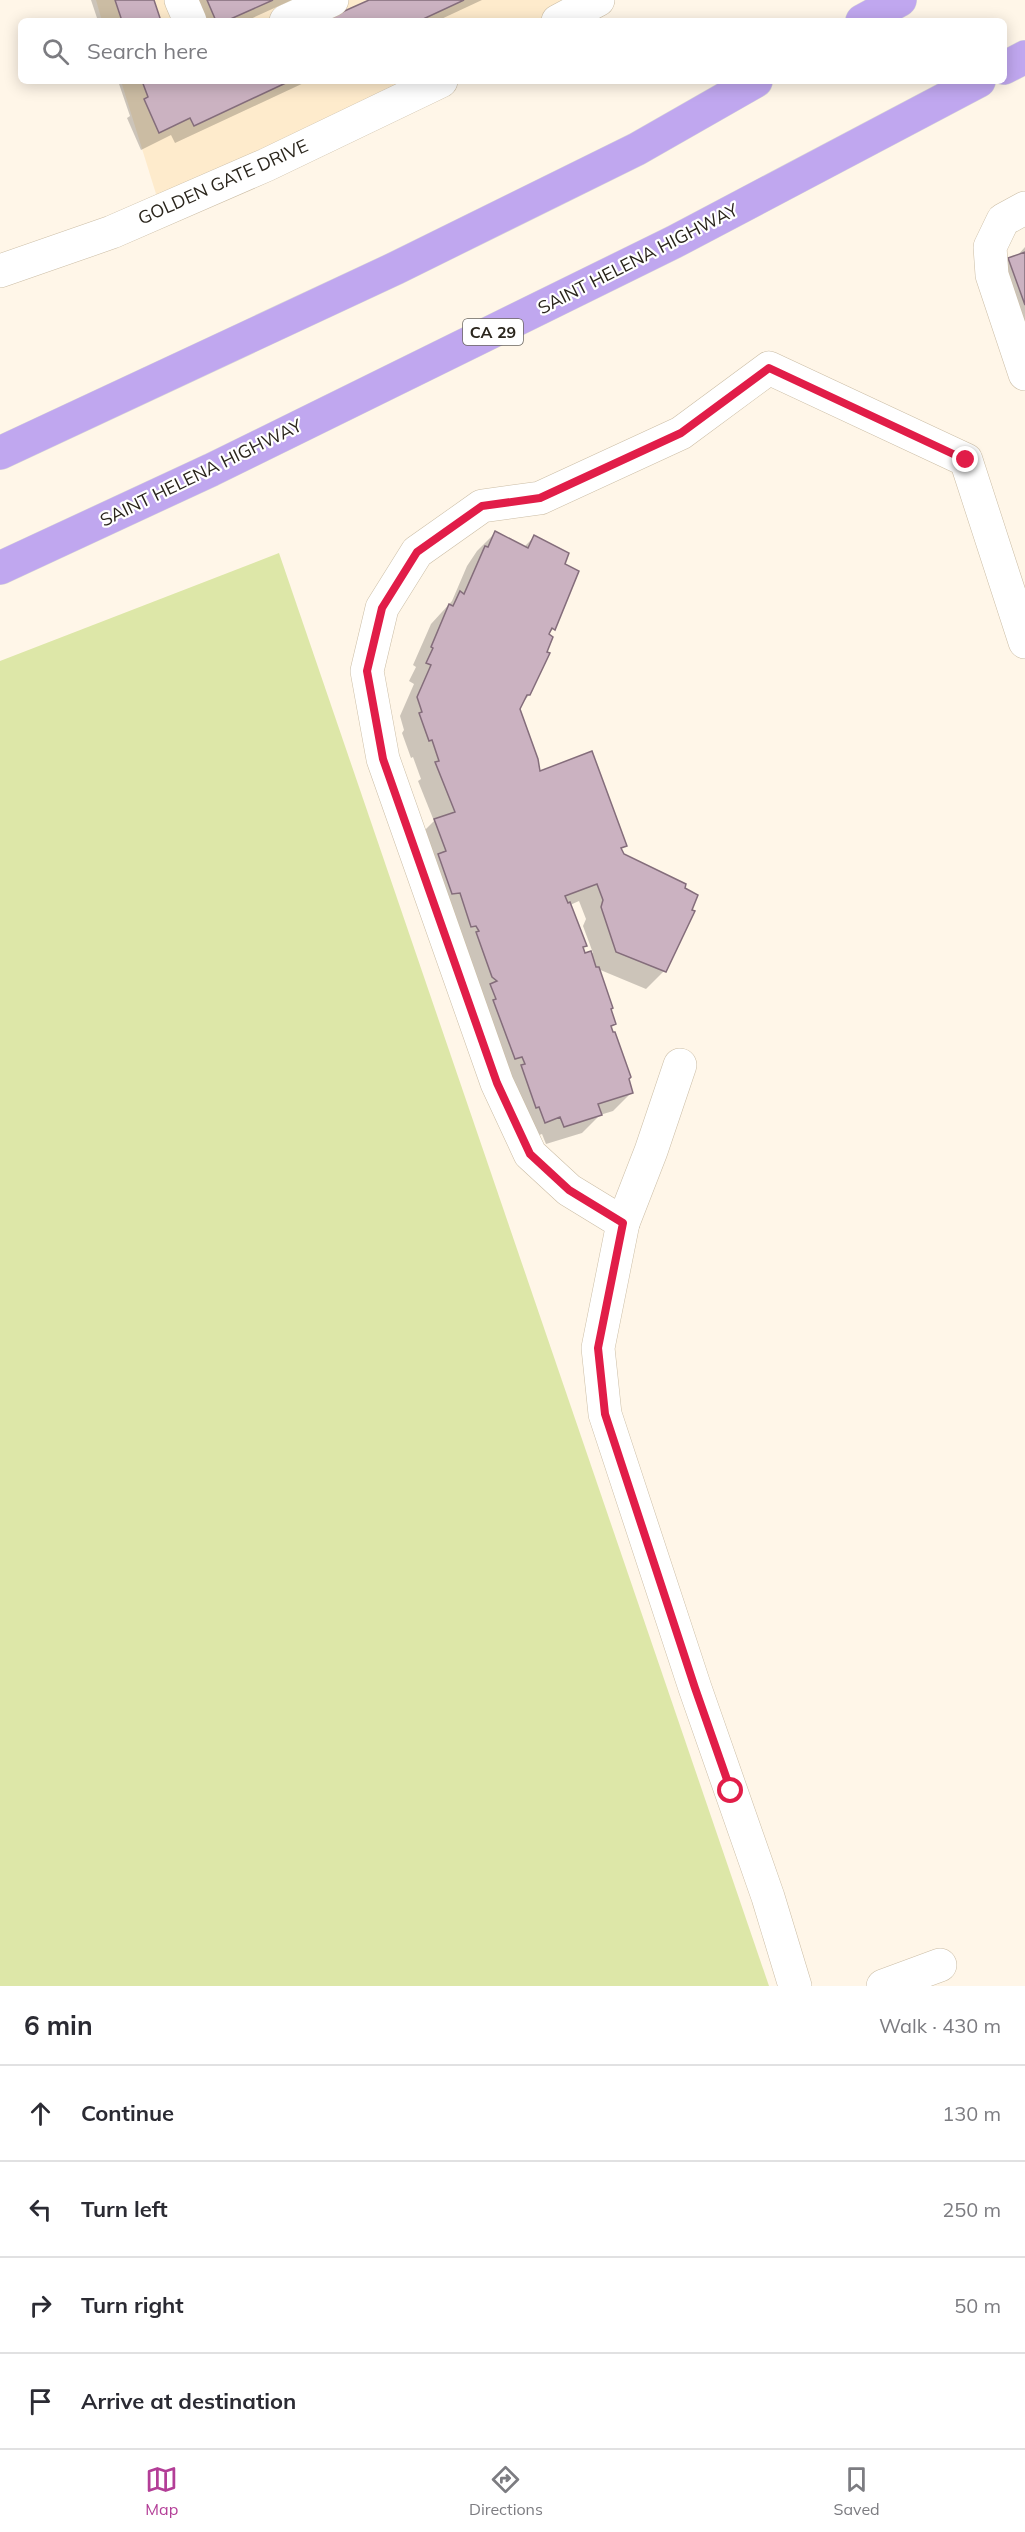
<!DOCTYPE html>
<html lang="en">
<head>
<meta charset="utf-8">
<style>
	body { margin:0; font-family:Mulish,sans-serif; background:#f7f7f7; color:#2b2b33 }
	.stop { position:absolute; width:18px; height:18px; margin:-14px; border:4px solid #e11d48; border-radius:50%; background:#fff }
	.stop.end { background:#e11d48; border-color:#fff; box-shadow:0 2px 6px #0008 }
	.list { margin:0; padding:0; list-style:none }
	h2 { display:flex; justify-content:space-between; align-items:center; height:78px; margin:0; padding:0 24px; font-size:26px }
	h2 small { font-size:20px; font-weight:400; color:#7c7c81 }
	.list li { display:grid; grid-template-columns:39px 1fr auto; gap:18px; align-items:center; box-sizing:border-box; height:96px; padding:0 24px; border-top:2px solid #e1e1e2 }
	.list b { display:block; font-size:22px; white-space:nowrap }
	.list em { font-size:20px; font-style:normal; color:#7c7c81 }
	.icon { flex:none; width:33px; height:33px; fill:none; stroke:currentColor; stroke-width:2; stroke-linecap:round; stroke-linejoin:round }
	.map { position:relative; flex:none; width:1025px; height:1986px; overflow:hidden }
	.search { position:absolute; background:#fff; box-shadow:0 3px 15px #0003; left:18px; right:18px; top:18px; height:66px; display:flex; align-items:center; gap:15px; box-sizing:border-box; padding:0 21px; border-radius:9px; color:#7c7c81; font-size:22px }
	.sheet { height:462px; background:#fff }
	nav { display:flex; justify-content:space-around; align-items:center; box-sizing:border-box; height:84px; border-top:2px solid #e1e1e2; background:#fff; font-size:16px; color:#7c7c81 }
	nav a { display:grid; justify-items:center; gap:3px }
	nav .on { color:#b33e97 }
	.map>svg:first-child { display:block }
</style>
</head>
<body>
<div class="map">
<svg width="1025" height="1986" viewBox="0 0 1025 1986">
	<rect width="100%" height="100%" fill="#fff6e8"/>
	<!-- built -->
	<g fill="#feebcc">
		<polygon points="96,0 598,0 558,21 102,21"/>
		<polygon points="121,81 441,81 161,210"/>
	</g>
	<!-- green -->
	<polygon fill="#dde7a8" points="279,553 769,1986 0,1986 0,661"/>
	<!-- shadow -->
	<g fill="#0003" fill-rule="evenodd">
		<polygon points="91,0 152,0 159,21 98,21"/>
		<polygon points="181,0 292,0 246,21 190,21"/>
		<polygon points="373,0 482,0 437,21 326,21"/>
		<polygon points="118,81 180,81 182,85 191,81 308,81 175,143 171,135 141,150 127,118 130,116"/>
		<polygon points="1025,247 1025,323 995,273 1009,259 1017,256"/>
		<path d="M 495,533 L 524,547 L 534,537 L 563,565 L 553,629 L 548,635 L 529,695 L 518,709 L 539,773 L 625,845 L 620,850 L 664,971 L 646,989 L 598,969 L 614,1024 L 610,1028 L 631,1093 L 613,1111 L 600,1115 L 582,1133 L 546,1144 L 542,1134 L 526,1140 L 417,838 L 434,821 L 418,781 L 421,779 L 413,757 L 411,758 L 402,733 L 404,730 L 400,716 L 414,684 L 409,681 L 416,667 L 413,665 L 431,624 L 452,601 L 467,566 L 477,551 ZM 579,901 L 586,919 L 583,926 L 593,953 L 584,955 L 582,948 L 585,945 L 570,905 Z"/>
	</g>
	<!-- building -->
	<g fill="#cbb2c1" stroke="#846d7b" stroke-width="1.5">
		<polygon points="115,0 154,0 161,21 122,21"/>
		<polygon points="207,0 273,0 226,21 216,21"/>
		<polygon points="369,0 464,0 419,21 322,21"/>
		<polygon points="142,81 182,81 182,83 188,81 290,81 194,126 190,118 159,133 144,99 148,97"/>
		<polygon points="1025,252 1025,305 1008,258"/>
		<polygon points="495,531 528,548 534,535 569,553 565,564 579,571 555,630 552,628 549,634 553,637 547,652 550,653 530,695 527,695 520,709 538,759 540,771 592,751 627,846 621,848 624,854 686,884 685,888 698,895 692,910 695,911 666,972 616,952 601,907 603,900 597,884 565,896 568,903 570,902 587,946 583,947 585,953 591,951 596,967 599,967 613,1008 611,1009 616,1024 611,1026 613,1032 615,1032 631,1077 629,1079 633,1093 598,1104 602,1115 564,1127 560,1117 545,1123 539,1107 536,1108 521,1065 525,1064 522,1057 515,1059 493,1000 496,999 490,984 497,981 492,977 476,932 479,931 476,926 471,927 460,893 452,894 438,854 446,851 434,819 455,812 435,762 439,761 432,740 429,741 419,713 422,712 417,697 431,665 426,663 433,648 431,647 449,604 453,606 460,591 464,594 485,546 488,547"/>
	</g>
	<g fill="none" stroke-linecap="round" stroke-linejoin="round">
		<defs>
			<g id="minor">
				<polyline points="181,0 190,21"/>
				<polyline points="286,21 332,0"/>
				<polyline points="558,21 598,0"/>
				<polyline points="1025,208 1003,220 990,247 992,275 1025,374"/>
				<polyline points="0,271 112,232 266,165 441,81"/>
				<polyline points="623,1223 651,1151 680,1065"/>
				<polyline points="795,1986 768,1897 695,1688 605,1414 598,1348 623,1223 569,1190 530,1154 497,1083 383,759 367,671 382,608 417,552 482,506 540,498 681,433 769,368 966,460 1025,642"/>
				<polyline points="883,1986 940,1965"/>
			</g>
			<g id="highway">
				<polyline points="862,21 900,0"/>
				<polyline points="1004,68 1025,57"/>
				<polyline points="0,453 396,268 637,149 756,81"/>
				<polyline points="0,568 211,470 674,242 979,81"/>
			</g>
		</defs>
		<!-- minor casing -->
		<use href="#minor" stroke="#cbbda5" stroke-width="34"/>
		<!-- highway casing -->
		<use href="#highway" stroke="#d9d8d6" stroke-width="34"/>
		<!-- minor -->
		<use href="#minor" stroke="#fff" stroke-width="33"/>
		<!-- highway -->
		<use href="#highway" stroke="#c0a7ef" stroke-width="33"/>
	</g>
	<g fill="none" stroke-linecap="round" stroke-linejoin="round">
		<!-- route -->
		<polyline stroke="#e11d48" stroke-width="8" points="731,1791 695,1688 605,1414 598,1348 623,1223 569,1190 530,1154 497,1083 383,759 367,671 382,608 417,552 482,506 540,498 681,433 769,368 966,460"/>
	</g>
	<g text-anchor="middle" stroke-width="4.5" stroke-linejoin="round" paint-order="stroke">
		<!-- shield labels -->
		<rect fill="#fff" stroke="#6a6660" stroke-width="1.5" x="463" y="319" width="60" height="26" rx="4.5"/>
		<g font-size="16" font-weight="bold" fill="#2a251c">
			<text x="493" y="338">CA 29</text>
		</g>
		<!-- street labels -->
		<g font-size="18" fill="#2a251c" stroke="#fff">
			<text transform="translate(223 182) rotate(-24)" y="6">GOLDEN GATE DRIVE</text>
			<text transform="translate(638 259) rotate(-27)" y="6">SAINT HELENA HIGHWAY</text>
			<text transform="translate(201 473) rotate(-26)" y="6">SAINT HELENA HIGHWAY</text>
		</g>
	</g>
</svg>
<div class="stop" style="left:731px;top:1791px"></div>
<div class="stop end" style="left:966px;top:460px"></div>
<div class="search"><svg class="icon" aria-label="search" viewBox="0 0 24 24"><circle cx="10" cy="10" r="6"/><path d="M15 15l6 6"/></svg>Search here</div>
</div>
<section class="sheet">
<h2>6 min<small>Walk · 430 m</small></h2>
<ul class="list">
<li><svg class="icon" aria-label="ahead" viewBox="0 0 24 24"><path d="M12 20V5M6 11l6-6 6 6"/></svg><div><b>Continue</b></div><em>130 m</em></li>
<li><svg class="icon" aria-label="left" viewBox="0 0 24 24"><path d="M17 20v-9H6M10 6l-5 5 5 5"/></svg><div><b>Turn left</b></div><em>250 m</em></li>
<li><svg class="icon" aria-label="right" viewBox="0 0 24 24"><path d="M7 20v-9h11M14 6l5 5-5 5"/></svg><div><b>Turn right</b></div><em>50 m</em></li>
<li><svg class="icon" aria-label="arrive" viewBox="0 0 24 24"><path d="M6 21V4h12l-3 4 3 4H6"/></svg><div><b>Arrive at destination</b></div></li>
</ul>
</section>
<nav>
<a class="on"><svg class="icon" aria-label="map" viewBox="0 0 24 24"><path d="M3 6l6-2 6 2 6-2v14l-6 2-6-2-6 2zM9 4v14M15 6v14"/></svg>Map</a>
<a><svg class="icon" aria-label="directions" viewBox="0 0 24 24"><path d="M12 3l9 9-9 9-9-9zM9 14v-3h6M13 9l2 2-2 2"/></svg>Directions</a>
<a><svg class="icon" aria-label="saved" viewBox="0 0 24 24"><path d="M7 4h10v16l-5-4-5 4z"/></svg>Saved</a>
</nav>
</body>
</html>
